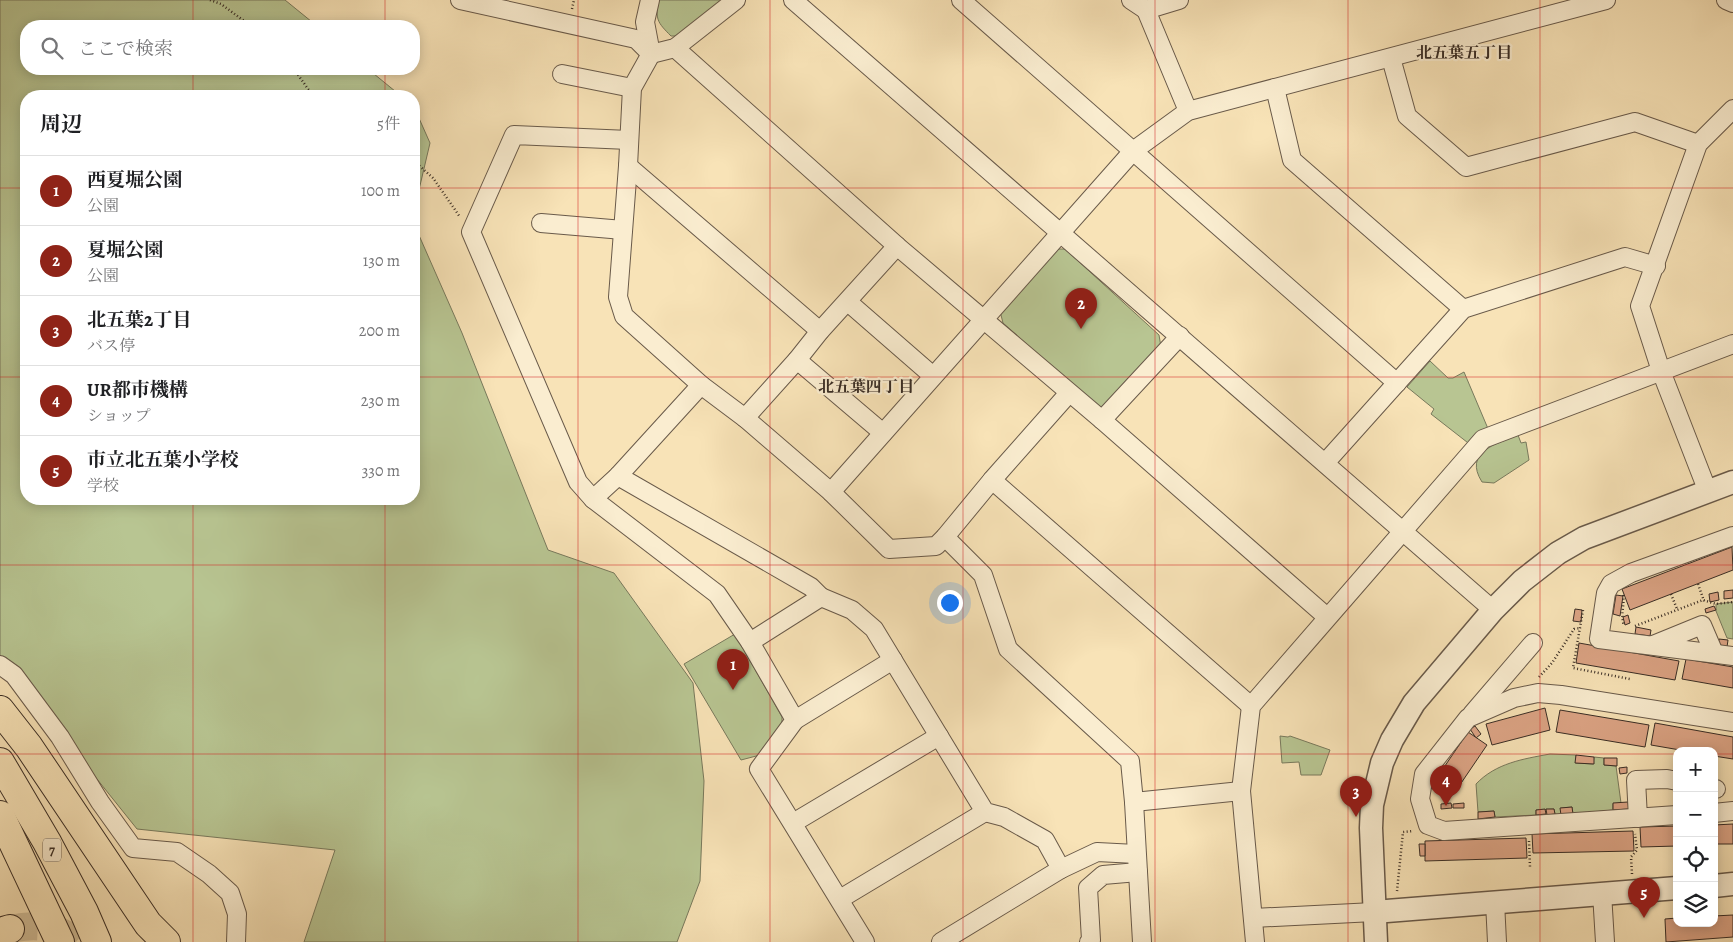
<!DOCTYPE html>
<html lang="ja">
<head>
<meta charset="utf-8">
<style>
	body { margin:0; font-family:Alegreya,"Noto Serif JP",serif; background:#f2f2f2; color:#202124 }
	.controls { position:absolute; right:15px; bottom:15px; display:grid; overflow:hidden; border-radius:10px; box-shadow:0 2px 12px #0003 }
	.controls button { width:45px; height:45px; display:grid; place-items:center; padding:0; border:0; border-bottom:1px solid #e0e0e0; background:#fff; color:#202124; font:25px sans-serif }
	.you { position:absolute; left:949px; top:602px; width:18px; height:18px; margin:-12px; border:4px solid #fff; border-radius:50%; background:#1a73e8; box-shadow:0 0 0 8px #1a73e833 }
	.badge { display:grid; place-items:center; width:32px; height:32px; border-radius:50%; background:#8f2418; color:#fff; font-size:16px; font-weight:700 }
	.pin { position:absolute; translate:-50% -41px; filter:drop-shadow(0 1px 2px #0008) }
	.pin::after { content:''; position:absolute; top:26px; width:18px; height:15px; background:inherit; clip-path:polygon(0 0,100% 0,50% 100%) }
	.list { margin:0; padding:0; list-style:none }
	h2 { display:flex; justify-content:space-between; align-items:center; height:65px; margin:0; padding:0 20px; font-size:21px }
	h2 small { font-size:16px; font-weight:400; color:#757577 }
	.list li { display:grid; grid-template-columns:32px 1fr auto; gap:15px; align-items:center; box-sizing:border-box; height:70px; padding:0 20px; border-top:1px solid #e0e0e0 }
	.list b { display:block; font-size:19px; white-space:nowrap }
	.list p { margin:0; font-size:16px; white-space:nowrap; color:#757577 }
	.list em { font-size:16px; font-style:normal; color:#757577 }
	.icon { flex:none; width:28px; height:28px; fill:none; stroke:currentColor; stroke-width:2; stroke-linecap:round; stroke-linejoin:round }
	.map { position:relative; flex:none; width:1733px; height:942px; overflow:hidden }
	.search { position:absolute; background:#fff; box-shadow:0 2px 12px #0003; left:20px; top:20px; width:400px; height:55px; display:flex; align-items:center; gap:12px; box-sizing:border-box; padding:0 18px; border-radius:20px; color:#757577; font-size:19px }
	.panel { position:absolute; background:#fff; box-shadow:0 2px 12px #0003; left:20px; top:90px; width:400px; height:415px; border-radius:20px }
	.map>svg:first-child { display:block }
</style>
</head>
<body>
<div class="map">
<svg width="1733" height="942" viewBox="0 0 1733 942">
	<rect width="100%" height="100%" fill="#f8e3b7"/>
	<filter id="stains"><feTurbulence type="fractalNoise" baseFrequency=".004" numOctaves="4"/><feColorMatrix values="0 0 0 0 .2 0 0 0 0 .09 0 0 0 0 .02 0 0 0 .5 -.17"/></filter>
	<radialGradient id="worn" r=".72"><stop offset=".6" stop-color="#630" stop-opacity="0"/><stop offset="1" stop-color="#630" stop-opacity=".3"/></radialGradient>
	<!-- green -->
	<g fill="#b8c592" stroke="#78795c">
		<polygon points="0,0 285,0 317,26 26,26 26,69 368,69 401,96 26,96 26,499 414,499 414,224 462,333 548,550 614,573 693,683 704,781 700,881 677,942 304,942 335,850 137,829 0,658"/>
		<path d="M 659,0 L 729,0 L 686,36 L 671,36 C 657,22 655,19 659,0 Z"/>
		<polygon points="414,107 430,143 414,211"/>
		<polygon points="1052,249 1065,249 1159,335 1161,347 1109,405 1099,409 1003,323 1000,311"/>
		<polygon points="1430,361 1448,378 1453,378 1464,372 1489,431 1472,446 1431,414 1434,409 1407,387"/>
		<path d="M 1518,435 L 1521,443 L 1526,442 L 1529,460 L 1494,483 L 1482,482 C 1463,452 1496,444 1518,435 Z"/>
		<polygon points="1733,602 1733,639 1727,638 1716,611 1716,604"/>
		<polygon points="735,634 782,717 782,729 760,755 741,760 684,664"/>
		<polygon points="1280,736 1288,737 1290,736 1330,750 1321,775 1301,775 1299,762 1282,763"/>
		<path d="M 1550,754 L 1576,755 L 1576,763 L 1593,764 L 1594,757 L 1604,758 L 1604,765 L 1616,766 L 1621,803 L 1613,804 L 1613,810 L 1573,814 L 1572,807 L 1561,808 L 1561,815 L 1555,814 L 1554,809 L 1536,810 L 1536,815 L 1495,817 L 1494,811 L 1478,812 L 1476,784 C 1496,763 1523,759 1550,754 Z"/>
	</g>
	<!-- building -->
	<g fill="#dca485" stroke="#392d25">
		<polygon points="1732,547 1733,570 1630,610 1622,589"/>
		<polygon points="1733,590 1733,598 1724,599 1724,591"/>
		<polygon points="1718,592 1719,600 1710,602 1709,594"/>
		<polygon points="1616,595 1623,596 1620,616 1613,614"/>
		<polygon points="1714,606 1716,610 1706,613 1705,609"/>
		<polygon points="1575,609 1582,610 1581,622 1573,621"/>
		<polygon points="1628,615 1630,623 1625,625 1623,617"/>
		<polygon points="1636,627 1651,630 1650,636 1635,634"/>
		<polygon points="1719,639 1728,640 1727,647 1718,646"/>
		<polygon points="1579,643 1679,661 1675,680 1576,663"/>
		<polygon points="1686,659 1733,667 1733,688 1682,679"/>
		<polygon points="1545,708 1550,730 1492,745 1486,724"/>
		<polygon points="1560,710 1649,725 1645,747 1556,732"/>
		<polygon points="1655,723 1733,737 1733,759 1714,756 1714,751 1686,751 1651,745"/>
		<polygon points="1475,726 1481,734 1476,738 1470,729"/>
		<polygon points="1468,732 1487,745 1453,795 1434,782"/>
		<polygon points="1576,755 1594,757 1594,764 1575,763"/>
		<polygon points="1604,758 1617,758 1617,766 1604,765"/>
		<polygon points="1627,767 1627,773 1620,774 1619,768"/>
		<polygon points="1431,780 1439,786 1436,791 1428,786"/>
		<polygon points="1439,786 1446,790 1443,795 1436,790"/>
		<polygon points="1446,790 1452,795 1449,799 1443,795"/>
		<polygon points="1628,802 1629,809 1613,810 1613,803"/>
		<polygon points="1451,803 1452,808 1441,809 1441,804"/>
		<polygon points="1464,803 1464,808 1453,808 1453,804"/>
		<polygon points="1572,807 1573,814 1561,815 1560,808"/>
		<polygon points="1545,809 1546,814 1536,815 1536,810"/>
		<polygon points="1546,809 1554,809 1555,814 1547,815"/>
		<polygon points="1494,811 1495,817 1478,819 1478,812"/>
		<polygon points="1733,824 1733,844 1714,844 1714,825"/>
		<polygon points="1677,826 1677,846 1641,847 1640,827"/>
		<polygon points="1633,831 1634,851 1533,853 1532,834"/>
		<polygon points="1526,838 1527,858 1425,861 1425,841"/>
		<polygon points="1419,844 1425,844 1425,856 1420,856"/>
		<polygon points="1733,915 1733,937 1666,942 1665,919 1677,918 1677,923 1714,923 1714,916"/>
	</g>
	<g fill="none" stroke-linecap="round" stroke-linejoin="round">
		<!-- motorway-tunnel -->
		<path stroke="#d2bf9a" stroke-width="28" stroke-dasharray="28 14" stroke-linecap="butt" d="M 10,929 C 35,924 57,925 76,942"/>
		<defs>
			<g id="minor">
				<polyline points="460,0 636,39 651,54 675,48 736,0"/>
				<polyline points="650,0 645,22 651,54 632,88 628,166 618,297 624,316 701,385 745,418 831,492 889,549 936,546 945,537 992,480 1069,393"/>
				<polyline points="793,0 1493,610"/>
				<polyline points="961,0 1397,383"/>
				<polyline points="1131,0 1146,10 1179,0"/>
				<polyline points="1726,0 1733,3"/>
				<polyline points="1146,10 1188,111"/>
				<polyline points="675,48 897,246 1102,420 1327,617"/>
				<polyline points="1391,58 1407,116 1466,167 1635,122 1698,144"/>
				<polyline points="562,74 632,88"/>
				<polyline points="1275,88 1292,160 1463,309"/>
				<polyline points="629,140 514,135 471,232 578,482 593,499 717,594 750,642 795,720 759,769 865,942"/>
				<polyline points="628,166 820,331"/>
				<polyline points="541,223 623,230"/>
				<polyline points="848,302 933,376"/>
				<polyline points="797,360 883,433"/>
				<polyline points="745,418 797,360 820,331 897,246"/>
				<polyline points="1102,420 1180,336"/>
				<polyline points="1325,463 1463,309 1625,257 1656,266"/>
				<polyline points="618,476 811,587 821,597"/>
				<polyline points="992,480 1251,706"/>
				<polyline points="831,492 1133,151 1188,111 1606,0"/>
				<polyline points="1708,492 1661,371 1640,306 1698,144 1733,109"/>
				<polyline points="593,499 618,476 701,385"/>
				<polyline points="1733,536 1631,573 1611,584 1606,593 1599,639 1733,656"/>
				<polyline points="945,537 983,575 1008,649 1130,761 1134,802 1142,942"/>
				<polyline points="750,642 821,597 852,610 874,629 985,812 1004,817 1045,840 1061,869"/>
				<polyline points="1653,645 1702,625 1714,653"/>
				<polyline points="0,665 14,675 60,737 100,802 133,848 177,852 209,874 230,893 237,914 236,942"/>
				<polyline points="1472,714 1533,643"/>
				<polyline points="795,720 893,660"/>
				<polyline points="1714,789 1716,789"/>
				<polyline points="1134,802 1241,791"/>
				<polyline points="1714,813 1733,811"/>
				<polyline points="1677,815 1444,831 1428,825 1420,799 1424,774 1468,718 1514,698 1538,693 1561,695 1733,722"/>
				<polyline points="1638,818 1636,780 1667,779 1677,781"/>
				<polyline points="793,823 939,736"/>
				<polyline points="1602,893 1605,942"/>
				<polyline points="840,899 985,812"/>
				<polyline points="1495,902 1497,942"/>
				<polyline points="1253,918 1374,912"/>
				<polyline points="941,942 1061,869 1097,852 1136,854"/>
				<polyline points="1089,942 1091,940 1088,888 1103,875 1138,872"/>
				<polyline points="1255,942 1241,791 1251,706 1483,439 1733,344"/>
			</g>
			<g id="tertiary">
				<polyline points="1714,886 1733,884"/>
				<polyline points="1374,912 1677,888"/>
				<polyline points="1376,942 1371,828 1372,805 1382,763 1392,740 1414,703 1493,610 1522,581 1558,553 1584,538 1733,482"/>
			</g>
			<g id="motorway">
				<polyline points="0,710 29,747 148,924 166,942"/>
				<polyline points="0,762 47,842 84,912 97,942"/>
				<polyline points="0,815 60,942"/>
				<polyline points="0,932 10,929"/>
			</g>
		</defs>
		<!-- minor casing -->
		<use href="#minor" stroke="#695a4a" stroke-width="20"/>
		<!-- tertiary casing -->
		<use href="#tertiary" stroke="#695a4a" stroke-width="25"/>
		<!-- motorway casing -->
		<use href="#motorway" stroke="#392d25" stroke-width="30"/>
		<!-- path -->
		<g stroke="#392d25" stroke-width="2.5" stroke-dasharray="1 2.5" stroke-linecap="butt">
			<polyline points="210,0 221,4 251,26"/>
			<polyline points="572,9 574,0"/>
			<polyline points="294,69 308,89 315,96"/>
			<polyline points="414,161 433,178 460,217"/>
			<polyline points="1698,584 1704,601"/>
			<polyline points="1671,594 1677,609"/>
			<path d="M 1623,595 C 1625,606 1620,612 1624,626"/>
			<polyline points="1583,610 1573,668 1630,679"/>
			<polyline points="1635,626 1703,600 1716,604 1733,602"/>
			<polyline points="1539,677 1552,663 1574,629 1581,628"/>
			<polyline points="1529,841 1530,867"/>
			<polyline points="1632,874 1631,857 1637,850 1635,834"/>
			<polyline points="1397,891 1403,832 1413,831"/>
		</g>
		<!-- minor -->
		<use href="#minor" stroke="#faedd0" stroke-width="18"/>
		<!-- tertiary -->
		<use href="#tertiary" stroke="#faedd0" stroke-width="22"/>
		<!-- motorway -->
		<use href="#motorway" stroke="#f8e3b7" stroke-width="28"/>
	</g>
	<!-- grid -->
	<path fill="none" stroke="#d62828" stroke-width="1" stroke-opacity="0.55" d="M 193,0 L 193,26M 385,0 L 385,26M 578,0 L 578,942M 770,0 L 770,942M 963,0 L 963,942M 1155,0 L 1155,942M 1348,0 L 1348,942M 1540,0 L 1540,942M 193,69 L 193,96M 385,69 L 385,96M 0,188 L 26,188M 414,188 L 1733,188M 0,377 L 26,377M 414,377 L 1733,377M 193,499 L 193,942M 385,499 L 385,942M 0,565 L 1733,565M 0,754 L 1677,754M 1714,754 L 1733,754"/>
	<g text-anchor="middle" stroke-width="4.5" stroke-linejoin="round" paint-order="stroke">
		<!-- shield labels -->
		<rect fill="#faedd0" stroke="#736758" stroke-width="1" x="43" y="838.5" width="18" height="23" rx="4"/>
		<g font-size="14" font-weight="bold" fill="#392d25">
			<text x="52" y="855">7</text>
		</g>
		<!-- neighbourhood labels -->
		<g font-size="16" font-weight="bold" fill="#392d25" stroke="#faedd0">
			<text x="1464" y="58">北五葉五丁目</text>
			<text x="866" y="392">北五葉四丁目</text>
		</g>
	</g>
	<rect width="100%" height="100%" filter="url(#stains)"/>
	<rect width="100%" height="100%" fill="url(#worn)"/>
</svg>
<div class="controls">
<button>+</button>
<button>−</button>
<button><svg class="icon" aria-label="locate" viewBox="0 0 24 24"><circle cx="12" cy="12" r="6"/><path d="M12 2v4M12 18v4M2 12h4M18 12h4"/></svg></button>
<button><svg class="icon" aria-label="layers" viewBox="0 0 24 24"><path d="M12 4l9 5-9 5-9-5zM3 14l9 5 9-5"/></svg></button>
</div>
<div class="you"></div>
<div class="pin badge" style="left:733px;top:690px">1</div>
<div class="pin badge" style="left:1081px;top:329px">2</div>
<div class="pin badge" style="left:1356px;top:817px">3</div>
<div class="pin badge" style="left:1446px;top:806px">4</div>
<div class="pin badge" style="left:1644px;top:918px">5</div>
<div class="search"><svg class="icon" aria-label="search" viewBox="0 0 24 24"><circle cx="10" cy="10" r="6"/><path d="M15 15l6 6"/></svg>ここで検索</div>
<section class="panel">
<h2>周辺<small>5件</small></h2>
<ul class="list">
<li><span class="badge">1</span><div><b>西夏堀公園</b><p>公園</p></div><em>100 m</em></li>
<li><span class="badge">2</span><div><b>夏堀公園</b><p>公園</p></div><em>130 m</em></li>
<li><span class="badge">3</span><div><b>北五葉2丁目</b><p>バス停</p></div><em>200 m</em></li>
<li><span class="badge">4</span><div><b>UR都市機構</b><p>ショップ</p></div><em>230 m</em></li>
<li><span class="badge">5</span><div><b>市立北五葉小学校</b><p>学校</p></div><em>330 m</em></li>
</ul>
</section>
</div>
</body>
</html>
